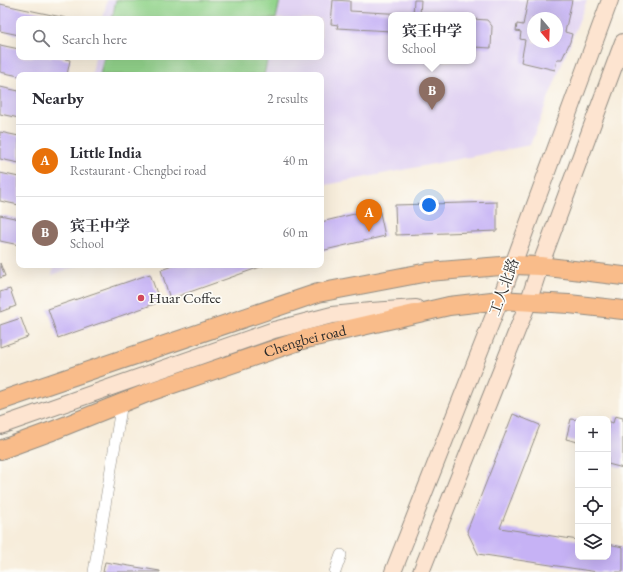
<!DOCTYPE html>
<html lang="en">
<head>
<meta charset="utf-8">
<style>
	body { margin:0; font-family:"EB Garamond","Noto Serif SC",serif; background:#f7f7f7; color:#2b2b33 }
	.controls { position:absolute; right:12px; bottom:12px; display:grid; overflow:hidden; border-radius:8px; box-shadow:0 4px 16px #0002 }
	.controls button { width:36px; height:36px; display:grid; place-items:center; padding:0; border:0; border-bottom:1px solid #e1e1e2; background:#fff; color:#2b2b33; font:20px sans-serif }
	.compass { position:absolute; left:527px; top:12px; width:36px; height:36px; border-radius:50%; background:#fff; box-shadow:0 4px 16px #0002; rotate:161deg }
	.you { position:absolute; left:429px; top:205px; width:14px; height:14px; margin:-10px; border:3px solid #fff; border-radius:50%; background:#1a73e8; box-shadow:0 0 0 6px #1a73e833 }
	.badge { display:grid; place-items:center; width:26px; height:26px; border-radius:50%; background:#d1495b; color:#fff; font-size:13px; font-weight:700 }
	.pin { position:absolute; translate:-50% -33px; filter:drop-shadow(0 1px 2px #0008) }
	.pin::after { content:''; position:absolute; top:21px; width:14px; height:12px; background:inherit; clip-path:polygon(0 0,100% 0,50% 100%) }
	.popup { position:absolute; left:388px; top:12px; width:88px; height:52px; box-sizing:border-box; display:grid; place-content:center; border-radius:8px; background:#fff; filter:drop-shadow(0 1px 3px #0005); font-size:13px; white-space:nowrap; color:#7c7c81 }
	.popup b { font-size:15px; color:#2b2b33 }
	.popup::after { content:''; position:absolute; left:50%; top:100%; margin-left:-8px; border:8px solid transparent; border-top-color:#fff }
	.list { margin:0; padding:0; list-style:none }
	h2 { display:flex; justify-content:space-between; align-items:center; height:52px; margin:0; padding:0 16px; font-size:17px }
	h2 small { font-size:13px; font-weight:400; color:#7c7c81 }
	.list li { display:grid; grid-template-columns:26px 1fr auto; gap:12px; align-items:center; box-sizing:border-box; height:72px; padding:0 16px; border-top:1px solid #e1e1e2 }
	.list b { display:block; font-size:15px; white-space:nowrap }
	.list p { margin:0; font-size:13px; white-space:nowrap; color:#7c7c81 }
	.list em { font-size:13px; font-style:normal; color:#7c7c81 }
	.icon { flex:none; width:22px; height:22px; fill:none; stroke:currentColor; stroke-width:2; stroke-linecap:round; stroke-linejoin:round }
	.map { position:relative; flex:none; width:623px; height:572px; overflow:hidden }
	.search { position:absolute; background:#fff; box-shadow:0 4px 16px #0002; left:16px; top:16px; width:308px; height:44px; display:flex; align-items:center; gap:10px; box-sizing:border-box; padding:0 14px; border-radius:8px; color:#7c7c81; font-size:15px }
	.panel { position:absolute; background:#fff; box-shadow:0 4px 16px #0002; left:16px; top:72px; width:308px; height:196px; border-radius:8px }
	.map>svg:first-child { display:block }
</style>
</head>
<body>
<div class="map">
<svg width="623" height="572" viewBox="0 0 623 572">
	<rect width="100%" height="100%" fill="#fdfcf7"/>
	<filter id="ink" filterUnits="userSpaceOnUse"><feTurbulence type="fractalNoise" baseFrequency=".025" numOctaves="2"/><feDisplacementMap in="SourceGraphic" scale="8" xChannelSelector="R" yChannelSelector="G"/><feConvolveMatrix kernelMatrix="1 2 1 2 8 2 1 2 1" color-interpolation-filters="sRGB"/></filter>
	<filter id="wash" filterUnits="userSpaceOnUse"><feTurbulence type="fractalNoise" baseFrequency=".012" numOctaves="4" result="noise"/><feDisplacementMap in="SourceGraphic" scale="16" xChannelSelector="R" yChannelSelector="G"/><feGaussianBlur stdDeviation="0.9" result="paint"/><feColorMatrix in="noise" values="0 0 0 0 0 0 0 0 0 0 0 0 0 0 0 0 0 1.4 0 .05"/><feComposite in="paint" operator="in"/></filter>
	<g filter="url(#wash)">
		<rect width="100%" height="100%" fill="#f7eddb"/>
		<!-- built -->
		<g fill="#e2d4f3" fill-rule="evenodd">
			<path d="M 107,0 L 587,0 L 530,145 L 321,186 L 321,75 L 92,75 L 95,57 L 321,57 L 321,19 L 103,19 ZM 391,15 L 473,15 L 473,61 L 391,61 ZM 533,18 L 557,18 L 557,42 L 533,42 Z"/>
			<polygon points="54,265 80,265 52,275"/>
		</g>
		<!-- green -->
		<g fill="#93d48c" stroke="#5f805c">
			<polygon points="116,0 280,0 276,19 112,19"/>
			<polygon points="104,57 268,57 264,75 100,75"/>
		</g>
		<g id="blocks">
			<!-- building -->
			<g fill="#c6b2f5" fill-rule="evenodd">
				<polygon points="333,0 350,1 350,11 406,14 406,15 391,15 391,31 337,28 338,25 331,24"/>
				<polygon points="414,0 421,0 420,15 413,15"/>
				<path d="M 528,0 L 572,0 L 565,32 L 572,34 L 570,42 L 562,59 L 557,59 L 555,70 L 521,62 L 525,40 L 520,39 L 521,32 L 516,31 L 517,24 L 523,25 ZM 533,18 L 557,18 L 557,42 L 533,42 Z"/>
				<polygon points="0,4 66,18 66,19 19,19 19,35 0,31"/>
				<polygon points="473,19 487,20 492,26 491,48 473,47"/>
				<polygon points="0,45 19,49 19,57 55,57 70,60 67,75 19,76 0,72"/>
				<polygon points="0,87 19,91 19,118 0,114"/>
				<polygon points="0,132 19,136 19,163 0,159"/>
				<polygon points="0,173 19,177 19,205 0,201"/>
				<polygon points="497,202 497,231 396,235 395,205"/>
				<polygon points="379,208 385,236 321,251 321,222"/>
				<polygon points="0,215 19,219 19,245 0,241"/>
				<polygon points="0,263 5,276 0,278"/>
				<polygon points="175,265 263,265 263,266 170,299 161,270"/>
				<polygon points="150,274 160,302 58,338 48,309"/>
				<polygon points="10,289 16,306 0,312 0,292"/>
				<polygon points="21,318 28,337 0,347 0,325"/>
				<polygon points="513,414 540,425 500,528 578,540 578,557 608,557 608,544 623,547 623,572 597,572 478,554 467,531"/>
				<polygon points="615,416 623,418 623,468 608,464 608,421 613,423"/>
				<polygon points="571,419 578,420 578,442 566,439"/>
				<polygon points="105,562 160,571 160,572 103,572"/>
			</g>
		</g>
	</g>
	<g filter="url(#ink)">
		<use href="#blocks" fill-opacity="0" stroke="#918c83" stroke-width="1"/>
		<g fill="none" stroke-linecap="round" stroke-linejoin="round">
			<defs>
				<g id="street">
					<polyline points="94,572 122,402"/>
					<polyline points="335,572 341,555"/>
				</g>
				<g id="secondary">
					<polyline points="0,426 274,330 332,315 371,311 416,308"/>
					<polyline points="393,572 500,300 610,0"/>
					<polyline points="421,572 528,303 540,266 623,42"/>
				</g>
				<g id="primary">
					<polyline points="0,401 318,293 428,272 513,265 540,266 623,276"/>
					<path id="s1" d="M 0,450 L 52,431 L 152,391 L 302,340 L 449,306 L 500,300 L 569,304 L 623,310"/>
				</g>
			</defs>
			<!-- street casing -->
			<use href="#street" stroke="#918c83" stroke-width="12"/>
			<!-- secondary casing -->
			<use href="#secondary" stroke="#918c83" stroke-width="18"/>
			<!-- primary casing -->
			<use href="#primary" stroke="#918c83" stroke-width="20"/>
			<!-- street -->
			<use href="#street" stroke="#fff" stroke-width="11"/>
			<!-- secondary -->
			<use href="#secondary" stroke="#fde4d0" stroke-width="16"/>
			<!-- primary -->
			<use href="#primary" stroke="#f9bc8a" stroke-width="18"/>
		</g>
	</g>
	<!-- markers -->
	<circle fill="#d1495b" stroke="#fdfcf7" stroke-width="1.5" cx="141" cy="298" r="4"/>
	<g text-anchor="middle" stroke-width="3.5" stroke-linejoin="round" paint-order="stroke">
		<!-- street labels -->
		<g font-size="15" fill="#2b2b2b" stroke="#fdfcf7">
			<text transform="translate(504 287) rotate(-70)" y="5">工人北路</text>
			<text dy="5" stroke="none"><textPath href="#s1" startOffset="324">Chengbei road</textPath></text>
		</g>
		<!-- poi labels -->
		<g font-size="15" fill="#2b2b2b" stroke="#fdfcf7" text-anchor="start">
			<text x="149" y="303">Huar Coffee</text>
		</g>
	</g>
</svg>
<div class="controls">
<button>+</button>
<button>−</button>
<button><svg class="icon" aria-label="locate" viewBox="0 0 24 24"><circle cx="12" cy="12" r="6"/><path d="M12 2v4M12 18v4M2 12h4M18 12h4"/></svg></button>
<button><svg class="icon" aria-label="layers" viewBox="0 0 24 24"><path d="M12 4l9 5-9 5-9-5zM3 14l9 5 9-5"/></svg></button>
</div>
<svg class="compass" viewBox="-18 -18 36 36"><path d="M0-13l5 13h-10z" fill="#e53935"/><path d="M0 13l5-13h-10z" fill="#7c7c81"/></svg>
<div class="you"></div>
<div class="pin badge" style="left:369px;top:232px;background:#e8710a">A</div>
<div class="pin badge" style="left:432px;top:110px;background:#8d6e63">B</div>
<div class="popup"><b>宾王中学</b>School</div>
<div class="search"><svg class="icon" aria-label="search" viewBox="0 0 24 24"><circle cx="10" cy="10" r="6"/><path d="M15 15l6 6"/></svg>Search here</div>
<section class="panel">
<h2>Nearby<small>2 results</small></h2>
<ul class="list">
<li><span class="badge" style="background:#e8710a">A</span><div><b>Little India</b><p>Restaurant · Chengbei road</p></div><em>40 m</em></li>
<li><span class="badge" style="background:#8d6e63">B</span><div><b>宾王中学</b><p>School</p></div><em>60 m</em></li>
</ul>
</section>
</div>
</body>
</html>
